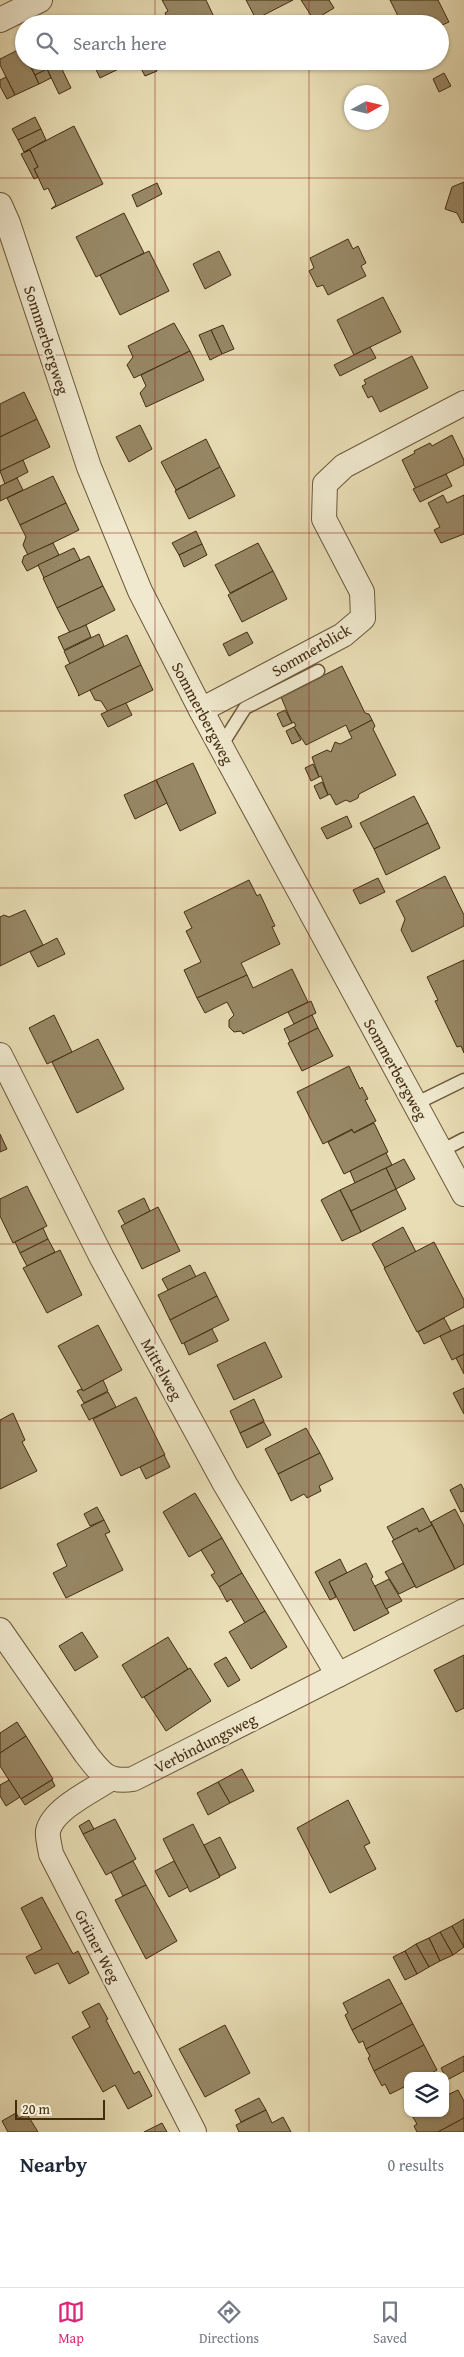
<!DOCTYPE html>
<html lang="en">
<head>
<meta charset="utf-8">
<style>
	body { margin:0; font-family:"Gentium Book Plus",serif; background:#f2f2f3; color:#1f2937 }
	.controls { position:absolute; right:15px; bottom:15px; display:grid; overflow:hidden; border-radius:10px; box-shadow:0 1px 4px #0004 }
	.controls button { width:45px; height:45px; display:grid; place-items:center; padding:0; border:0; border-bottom:1px solid #e0e1e3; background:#fff; color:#1f2937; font:25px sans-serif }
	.compass { position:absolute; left:344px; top:85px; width:45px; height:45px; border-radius:50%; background:#fff; box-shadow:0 1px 4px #0004; rotate:82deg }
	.scale { position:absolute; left:15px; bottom:12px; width:90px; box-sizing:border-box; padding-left:5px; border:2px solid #422c10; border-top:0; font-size:14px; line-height:18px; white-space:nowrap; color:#422c10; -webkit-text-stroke:4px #f0e9cf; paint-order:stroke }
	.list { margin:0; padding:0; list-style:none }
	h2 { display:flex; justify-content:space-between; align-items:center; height:65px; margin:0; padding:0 20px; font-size:21px }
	h2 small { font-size:16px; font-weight:400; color:#747a83 }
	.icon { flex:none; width:28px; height:28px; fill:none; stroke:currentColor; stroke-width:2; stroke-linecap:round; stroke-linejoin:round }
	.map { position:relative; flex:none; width:464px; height:2132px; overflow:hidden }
	.search { position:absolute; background:#fff; box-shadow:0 1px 4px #0004; left:15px; right:15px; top:15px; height:55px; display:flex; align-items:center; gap:12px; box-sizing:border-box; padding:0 18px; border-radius:28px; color:#747a83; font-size:19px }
	.sheet { height:155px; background:#fff }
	nav { display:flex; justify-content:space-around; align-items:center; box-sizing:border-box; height:70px; border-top:1px solid #e0e1e3; background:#fff; font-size:14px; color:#747a83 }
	nav a { display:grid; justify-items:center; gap:2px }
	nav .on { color:#db2777 }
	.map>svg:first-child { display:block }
</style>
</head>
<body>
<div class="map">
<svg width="464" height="2132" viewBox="0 0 464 2132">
	<rect width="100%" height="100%" fill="#e8ddb5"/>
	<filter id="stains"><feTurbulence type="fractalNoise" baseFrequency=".004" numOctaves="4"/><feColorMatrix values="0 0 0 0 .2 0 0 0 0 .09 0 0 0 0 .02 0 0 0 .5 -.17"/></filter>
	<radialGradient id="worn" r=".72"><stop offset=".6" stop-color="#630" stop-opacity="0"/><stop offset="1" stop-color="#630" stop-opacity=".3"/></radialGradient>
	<!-- building -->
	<g fill="#988866" stroke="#422c10">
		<polygon points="162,0 206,0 215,19 205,24 170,24 165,13 168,11"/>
		<polygon points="246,0 293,0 256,19"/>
		<polygon points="301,0 329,0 334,8 314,20"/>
		<polygon points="390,0 438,0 449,22 440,26 440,24 402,24"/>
		<polygon points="114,16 117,24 98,24"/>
		<polygon points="233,17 236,24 218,24"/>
		<polygon points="22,48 24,61 28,61 39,84 15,95 0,65 0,59"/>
		<polygon points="28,61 44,61 48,69 35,75"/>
		<polygon points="92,61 135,61 100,78"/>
		<polygon points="137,61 152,61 157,71 145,76"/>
		<polygon points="59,63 71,88 59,94 47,69"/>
		<polygon points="47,69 51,78 39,84 35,75"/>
		<polygon points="444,73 451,86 439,92 433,79"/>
		<polygon points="6,77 15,95 7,99 0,86 0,80"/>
		<polygon points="35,117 41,129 18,140 12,129"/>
		<polygon points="74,126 103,184 51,209 56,205 48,188 44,190 38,177 34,169 38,167 30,150 24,152"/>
		<polygon points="41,129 46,140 24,152 18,140"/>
		<polygon points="30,150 38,167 34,169 38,177 34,179 21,154"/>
		<polygon points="464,182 464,222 462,223 457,213 445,209 452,187"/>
		<polygon points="157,183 162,194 137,207 132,195"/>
		<polygon points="124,213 144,253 96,277 76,237"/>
		<polygon points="348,239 353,249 358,246 366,263 361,266 366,276 328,295 323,285 317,287 309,271 314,268 310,258"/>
		<polygon points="149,251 169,291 120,315 100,275"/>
		<polygon points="219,251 231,275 205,289 193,264"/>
		<polygon points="383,297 401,332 354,355 337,320"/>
		<polygon points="174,323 190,351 134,378 127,365 133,357 128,346"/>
		<polygon points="223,325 234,349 222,354 211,330"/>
		<polygon points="211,330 222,354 210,360 199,335"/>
		<polygon points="370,347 376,358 340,376 334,365"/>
		<polygon points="190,351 204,380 146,407 140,393 146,386 141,375"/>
		<polygon points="412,356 428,388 380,412 372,396 368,398 362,386 366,384 364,380"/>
		<polygon points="24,392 37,419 0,437 0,404"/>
		<polygon points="37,419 50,447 0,471 0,437"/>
		<polygon points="140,425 152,449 129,462 116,437"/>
		<polygon points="452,435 464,460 464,465 416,489 402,460 415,453 414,451 430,443 432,446"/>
		<polygon points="206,439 220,467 176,490 161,462"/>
		<polygon points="23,460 28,472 5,484 0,471"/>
		<polygon points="220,467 235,496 189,519 175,491"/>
		<polygon points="446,474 452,486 420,502 413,489"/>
		<polygon points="53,476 66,503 20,525 7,498"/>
		<polygon points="17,478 23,490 0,501 0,486"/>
		<polygon points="443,495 447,503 464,495 464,534 441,543 434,530 440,527 428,503"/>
		<polygon points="66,503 79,530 28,555 23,545 26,537 20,525"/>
		<polygon points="196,531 202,544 179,555 172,543"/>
		<polygon points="53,543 59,555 27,571 22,562 24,556"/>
		<polygon points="258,543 273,571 230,593 215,565"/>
		<polygon points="202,544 207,555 184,567 179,555"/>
		<polygon points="74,548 80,560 44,578 38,565"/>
		<polygon points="89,556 103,586 57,608 43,578"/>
		<polygon points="273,571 287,599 242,622 228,595"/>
		<polygon points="103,586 115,610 70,633 57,608"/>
		<polygon points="86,625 91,637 64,650 58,637"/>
		<polygon points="247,632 253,643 229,656 223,644"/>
		<polygon points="99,634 104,646 70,664 64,651"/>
		<polygon points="127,635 141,665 78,696 79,695 65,666"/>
		<polygon points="141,665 153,690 108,712 101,701 95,700 90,690"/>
		<polygon points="342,666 365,713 369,714 372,720 349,732 346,725 306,745 294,727 296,726 294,722 292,723 281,697"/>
		<polygon points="126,703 132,715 108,727 101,714"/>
		<polygon points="285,710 292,723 283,727 277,714"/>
		<polygon points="372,720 375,726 373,729 396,775 359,794 358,798 350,802 346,800 336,805 330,794 328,795 321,776 319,777 312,757 327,750 331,752 335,742 340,744 352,738 349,732"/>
		<polygon points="294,727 301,740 292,744 286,731"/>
		<polygon points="193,763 216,813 180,831 156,780"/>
		<polygon points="313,764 319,777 311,781 305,768"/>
		<polygon points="156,780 167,803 135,819 124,795"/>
		<polygon points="322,782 328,795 320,799 314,786"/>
		<polygon points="414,796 428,823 374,849 360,823"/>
		<polygon points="347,816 352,827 327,839 321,828"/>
		<polygon points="428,823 440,848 386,875 374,849"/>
		<polygon points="445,876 464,915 464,926 412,952 401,930 405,919 396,901"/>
		<polygon points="378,878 385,892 360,904 353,890"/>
		<polygon points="249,880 257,896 260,894 275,926 272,927 280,944 241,963 247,975 197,998 184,970 201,962 186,931 192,928 184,912"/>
		<polygon points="25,910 43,945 0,966 0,917 4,915 9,917"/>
		<polygon points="57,938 65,954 38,967 30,952"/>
		<polygon points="464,960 464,1053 461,1046 457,1047 435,1001 438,1000 427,977"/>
		<polygon points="292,969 308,1002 243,1034 241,1031 234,1032 229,1027 229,1020 234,1015 227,1002 205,1013 197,998 247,975 253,988"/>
		<polygon points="311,1001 316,1013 294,1024 288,1012"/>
		<polygon points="54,1015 72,1052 47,1064 29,1028"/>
		<polygon points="312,1015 318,1028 290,1042 284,1029"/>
		<polygon points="318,1028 333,1056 302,1071 288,1043"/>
		<polygon points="98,1039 124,1089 77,1113 52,1062"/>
		<polygon points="349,1066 360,1089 362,1087 368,1099 365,1100 376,1121 353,1133 352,1129 323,1144 297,1092"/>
		<polygon points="374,1123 388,1152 344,1174 328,1142 352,1130 354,1133"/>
		<polygon points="0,1134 7,1149 0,1152"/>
		<polygon points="386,1153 392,1165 355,1183 350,1171"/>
		<polygon points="404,1159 415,1179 396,1189 386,1168"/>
		<polygon points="386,1168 396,1189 351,1211 340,1190"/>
		<polygon points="27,1186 47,1226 13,1243 0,1216 0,1199"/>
		<polygon points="396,1189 406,1209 361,1232 351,1211"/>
		<polygon points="340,1190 361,1232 342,1241 321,1200"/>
		<polygon points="144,1198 150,1211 125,1224 118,1211"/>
		<polygon points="158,1207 180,1251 142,1269 121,1226"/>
		<polygon points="403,1227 416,1252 385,1268 372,1244"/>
		<polygon points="43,1228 48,1239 20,1253 15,1242"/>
		<polygon points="48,1239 55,1252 27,1266 20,1253"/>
		<polygon points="434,1242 464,1300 464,1307 417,1332 384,1268"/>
		<polygon points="60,1250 82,1295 47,1313 23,1268"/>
		<polygon points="190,1265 196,1277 168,1290 162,1279"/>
		<polygon points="205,1272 217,1296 170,1320 158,1295"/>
		<polygon points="217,1296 229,1320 182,1344 170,1320"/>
		<polygon points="444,1318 451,1331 424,1344 418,1332"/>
		<polygon points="98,1325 122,1370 83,1391 58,1346"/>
		<polygon points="464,1325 464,1354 452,1360 440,1336"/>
		<polygon points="212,1329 218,1341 189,1355 184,1343"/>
		<polygon points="265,1342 282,1377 234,1400 217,1365"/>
		<polygon points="464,1354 464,1374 456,1358"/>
		<polygon points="103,1380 108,1391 84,1403 77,1391 81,1389 83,1391"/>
		<polygon points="464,1388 464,1414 453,1393"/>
		<polygon points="108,1392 116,1407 89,1420 81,1405"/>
		<polygon points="136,1397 165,1455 121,1476 93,1419"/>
		<polygon points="254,1399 264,1421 240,1433 230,1411"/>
		<polygon points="13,1413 25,1440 22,1442 37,1471 0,1489 0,1420"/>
		<polygon points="264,1422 271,1435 247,1448 240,1433"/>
		<polygon points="306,1428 320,1453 278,1474 265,1449"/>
		<polygon points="320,1453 333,1479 319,1486 321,1491 307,1498 304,1494 291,1501 278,1474"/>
		<polygon points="164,1455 170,1467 146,1479 140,1467"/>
		<polygon points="461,1484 464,1490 464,1511 461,1512 450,1490"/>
		<polygon points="195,1493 222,1538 189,1557 163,1512"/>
		<polygon points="97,1507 104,1520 90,1526 84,1514"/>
		<polygon points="423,1508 432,1525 419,1532 417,1528 394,1540 387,1527"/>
		<polygon points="455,1509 464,1526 464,1564 455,1569 431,1522"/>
		<polygon points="104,1520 110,1532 105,1534 123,1570 66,1598 53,1573 67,1566 57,1544"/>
		<polygon points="432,1525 455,1569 416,1588 392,1541 417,1528 419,1532"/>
		<polygon points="222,1538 242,1573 219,1587 211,1575 215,1573 201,1550"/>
		<polygon points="340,1559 347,1573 329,1582 336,1597 330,1600 315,1572"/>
		<polygon points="366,1563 373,1577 371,1579 389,1613 354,1631 329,1582"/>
		<polygon points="403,1563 415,1586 399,1594 385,1572"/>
		<polygon points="242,1573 265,1611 245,1623 231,1599 227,1602 219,1587"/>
		<polygon points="389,1579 402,1601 386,1609 375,1586"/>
		<polygon points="265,1611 287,1647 251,1669 229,1632"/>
		<polygon points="82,1632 98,1657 75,1671 59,1646"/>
		<polygon points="168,1637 188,1669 142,1698 122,1665"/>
		<polygon points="464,1655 464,1708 456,1712 434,1670"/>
		<polygon points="226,1657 240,1680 228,1687 214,1664"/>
		<polygon points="190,1668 211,1701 166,1731 144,1697"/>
		<polygon points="17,1722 26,1736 0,1753 0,1733"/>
		<polygon points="26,1736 53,1779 21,1799 0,1766 0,1753"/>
		<polygon points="242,1769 254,1791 230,1803 218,1782"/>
		<polygon points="9,1780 20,1797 6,1806 0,1796 0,1785"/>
		<polygon points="52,1780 55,1786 25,1805 21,1799"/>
		<polygon points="218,1782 230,1803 208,1815 197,1793"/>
		<polygon points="348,1800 370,1843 364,1846 376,1869 330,1893 297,1828"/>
		<polygon points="115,1819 136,1859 106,1875 83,1834"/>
		<polygon points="89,1820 94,1829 83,1834 79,1826"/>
		<polygon points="193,1824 220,1877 190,1892 163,1839"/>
		<polygon points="220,1837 236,1868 220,1876 204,1845"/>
		<polygon points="133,1861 146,1885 123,1896 111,1872"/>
		<polygon points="174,1861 188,1887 169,1897 155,1871"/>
		<polygon points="146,1885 177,1941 146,1959 115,1900"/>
		<polygon points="42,1897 73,1954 78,1951 89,1973 69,1984 58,1963 35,1974 26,1957 42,1949 21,1908"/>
		<polygon points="464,1919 464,1947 452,1926"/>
		<polygon points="452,1926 464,1947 453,1955 440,1932"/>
		<polygon points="440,1932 453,1955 440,1961 429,1938"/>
		<polygon points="429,1938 440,1961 429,1967 416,1944"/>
		<polygon points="416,1944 429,1967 417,1974 405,1951"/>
		<polygon points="405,1951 417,1974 405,1980 393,1957"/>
		<polygon points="389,1979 402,2003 352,2030 345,2015 348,2013 343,2003"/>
		<polygon points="99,2003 108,2019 106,2020 134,2074 139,2071 152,2096 128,2109 115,2085 103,2092 72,2037 90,2027 82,2012"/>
		<polygon points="402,2003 413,2024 366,2049 363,2041 359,2043 352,2030"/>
		<polygon points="413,2024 424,2045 374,2071 368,2058 370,2056 366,2049"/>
		<polygon points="225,2025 250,2073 205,2097 179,2049"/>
		<polygon points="424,2045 437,2070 426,2076 408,2076 408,2085 390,2094 385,2084 382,2086 374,2071"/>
		<polygon points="464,2056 464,2071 447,2080 441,2068"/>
		<polygon points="458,2090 464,2101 464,2118 438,2132 417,2132 414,2126 417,2124 411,2114 445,2113 445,2096"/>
		<polygon points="259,2098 266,2110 241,2122 235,2110"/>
		<polygon points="266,2110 272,2123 283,2117 291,2132 239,2132 236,2125"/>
		<polygon points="16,2113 19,2118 27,2114 38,2132 8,2132 2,2121"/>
		<polygon points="464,2118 464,2132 438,2132"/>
		<polygon points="162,2123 167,2132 144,2132"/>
	</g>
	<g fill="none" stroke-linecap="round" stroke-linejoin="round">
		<defs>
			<g id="service">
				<polyline points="221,746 245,708 318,671"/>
				<polyline points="415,1104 464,1080"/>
				<polyline points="441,1151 464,1139"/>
			</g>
			<g id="minor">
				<polyline points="0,20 40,0"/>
				<polyline points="0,205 8,223 89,467 140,591 201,710 464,1194"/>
				<polyline points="201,710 343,635 363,618 362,592 324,519 325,484 344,466 464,403"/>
				<polyline points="0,1055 102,1258 225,1484 338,1675"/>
				<path d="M 0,1630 L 86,1754 C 101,1773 107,1783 133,1779 L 464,1611"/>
				<path d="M 110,1779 C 92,1791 53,1809 48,1831 C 47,1837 50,1847 51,1854 L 194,2132"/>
			</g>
		</defs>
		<!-- service casing -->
		<use href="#service" stroke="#6c5839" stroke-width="15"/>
		<!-- minor casing -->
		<use href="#minor" stroke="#6c5839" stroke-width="26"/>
		<!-- service -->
		<use href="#service" stroke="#f0e9cf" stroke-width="12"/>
		<!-- minor -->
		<use href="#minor" stroke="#f0e9cf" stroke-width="24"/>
	</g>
	<!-- grid -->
	<path fill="none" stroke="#8f2418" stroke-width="1" stroke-opacity="0.55" d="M 155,0 L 155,24M 309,0 L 309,24M 155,61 L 155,2132M 309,61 L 309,2132M 0,178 L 464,178M 0,355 L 464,355M 0,533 L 464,533M 0,711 L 464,711M 0,888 L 464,888M 0,1066 L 464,1066M 0,1244 L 464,1244M 0,1421 L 464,1421M 0,1599 L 464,1599M 0,1777 L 464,1777M 0,1954 L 464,1954"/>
	<g text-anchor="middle" stroke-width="4.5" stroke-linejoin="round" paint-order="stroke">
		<!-- street labels -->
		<g font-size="16" fill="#422c10" stroke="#f0e9cf">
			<text transform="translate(47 340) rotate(72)" y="6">Sommerbergweg</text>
			<text transform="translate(311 650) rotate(-30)" y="6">Sommerblick</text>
			<text transform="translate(203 713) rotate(62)" y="6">Sommerbergweg</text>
			<text transform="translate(396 1069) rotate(61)" y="6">Sommerbergweg</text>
			<text transform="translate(162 1369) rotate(61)" y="6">Mittelweg</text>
			<text transform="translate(205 1743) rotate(-27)" y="6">Verbindungsweg</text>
			<text transform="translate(98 1946) rotate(63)" y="6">Grüner Weg</text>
		</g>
	</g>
	<rect width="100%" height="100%" filter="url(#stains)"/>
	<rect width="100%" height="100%" fill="url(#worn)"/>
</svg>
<div class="controls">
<button><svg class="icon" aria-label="layers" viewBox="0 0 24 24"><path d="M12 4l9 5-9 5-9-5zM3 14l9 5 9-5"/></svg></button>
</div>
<svg class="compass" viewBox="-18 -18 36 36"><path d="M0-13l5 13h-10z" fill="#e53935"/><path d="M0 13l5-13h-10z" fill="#747a83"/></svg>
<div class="scale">20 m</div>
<div class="search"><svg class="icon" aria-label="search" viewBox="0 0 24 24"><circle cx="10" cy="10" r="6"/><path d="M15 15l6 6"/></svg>Search here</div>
</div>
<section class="sheet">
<h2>Nearby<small>0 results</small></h2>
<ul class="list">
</ul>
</section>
<nav>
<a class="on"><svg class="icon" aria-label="map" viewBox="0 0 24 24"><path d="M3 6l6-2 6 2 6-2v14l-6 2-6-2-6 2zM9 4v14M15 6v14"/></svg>Map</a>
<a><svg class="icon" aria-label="directions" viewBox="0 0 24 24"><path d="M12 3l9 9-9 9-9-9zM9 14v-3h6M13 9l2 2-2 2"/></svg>Directions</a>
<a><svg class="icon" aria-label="saved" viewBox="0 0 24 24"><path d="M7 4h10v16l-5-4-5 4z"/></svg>Saved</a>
</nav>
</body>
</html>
